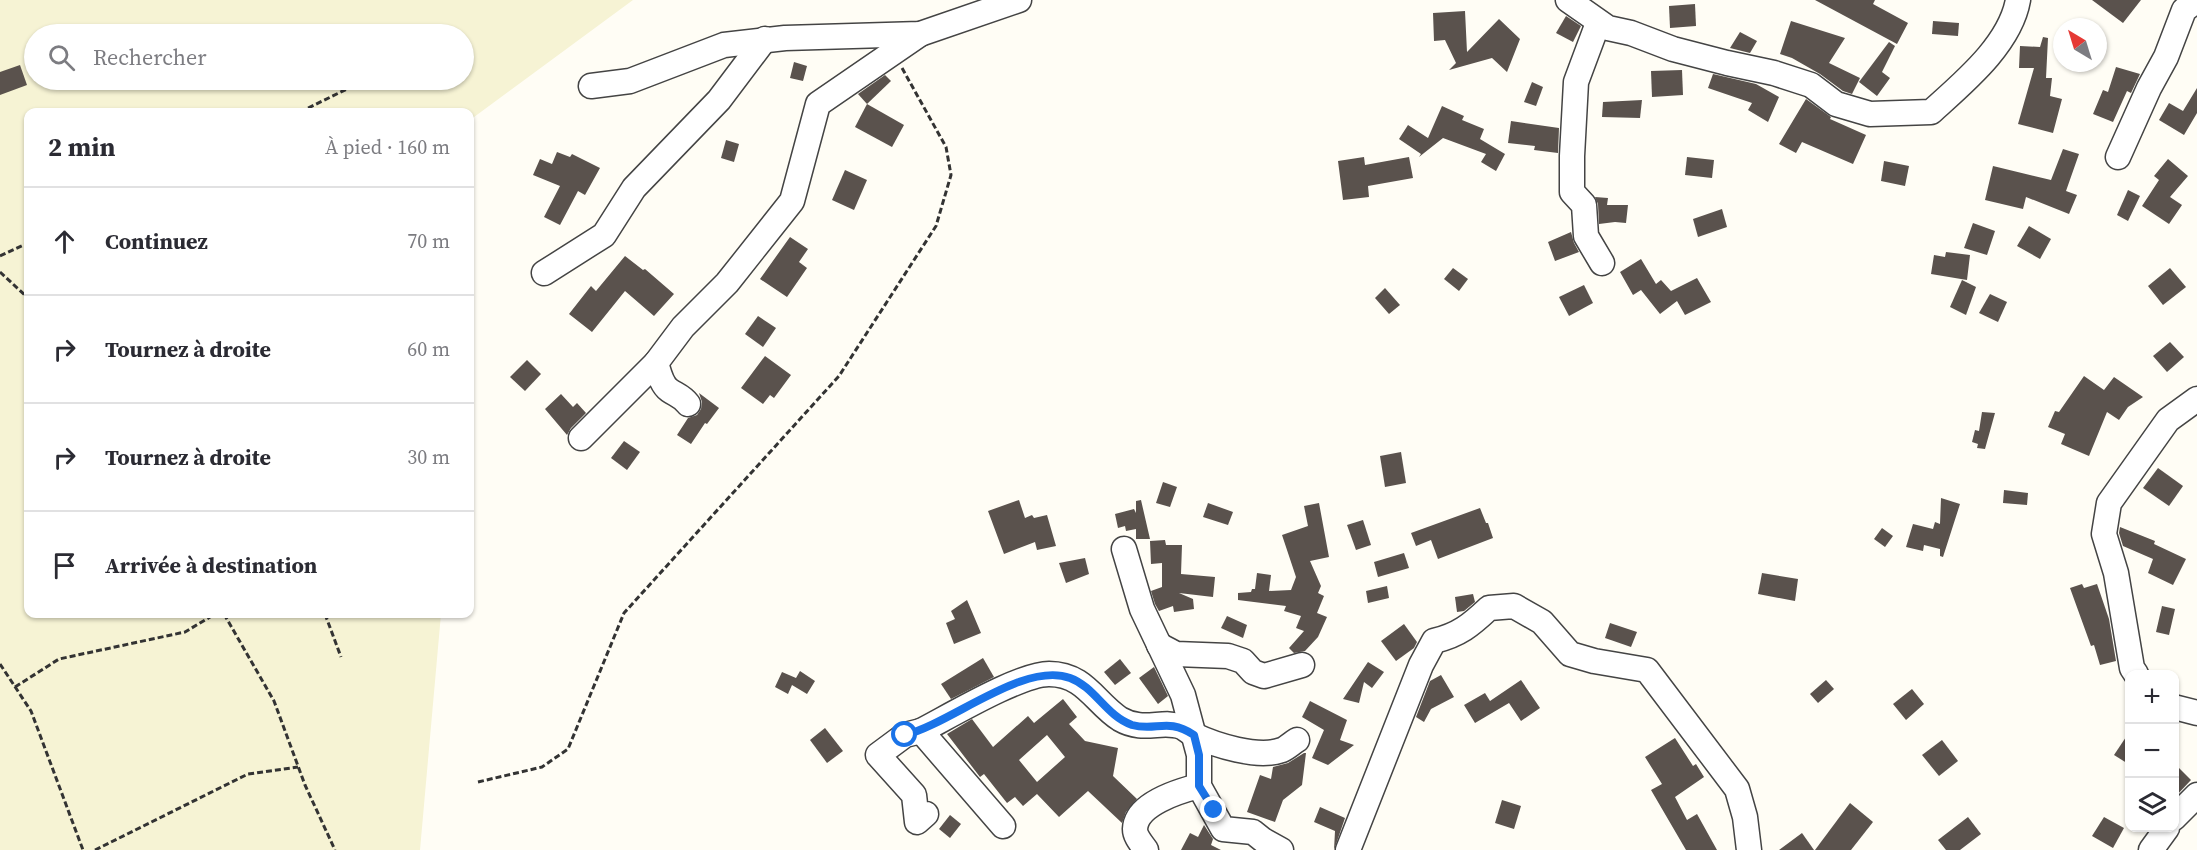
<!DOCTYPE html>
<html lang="fr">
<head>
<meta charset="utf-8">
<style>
	body { margin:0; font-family:"Source Serif 4",serif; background:#f2f2f3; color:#2b2b33 }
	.controls { position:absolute; right:18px; bottom:18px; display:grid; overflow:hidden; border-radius:12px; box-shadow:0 2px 4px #0004 }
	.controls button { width:54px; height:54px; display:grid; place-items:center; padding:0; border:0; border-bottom:2px solid #e1e1e2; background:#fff; color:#2b2b33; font:30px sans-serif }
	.compass { position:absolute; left:2053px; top:18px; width:54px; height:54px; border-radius:50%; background:#fff; box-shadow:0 2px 4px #0004; rotate:322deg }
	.stop { position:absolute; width:18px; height:18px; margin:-14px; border:4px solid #1a73e8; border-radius:50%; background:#fff }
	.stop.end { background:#1a73e8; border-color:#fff; box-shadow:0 2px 6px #0008 }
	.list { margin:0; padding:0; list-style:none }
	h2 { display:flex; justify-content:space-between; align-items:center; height:78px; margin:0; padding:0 24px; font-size:26px }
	h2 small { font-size:20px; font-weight:400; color:#7c7c81 }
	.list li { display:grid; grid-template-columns:39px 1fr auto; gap:18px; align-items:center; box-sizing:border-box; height:108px; padding:0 24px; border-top:2px solid #e1e1e2 }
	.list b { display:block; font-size:22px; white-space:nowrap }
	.list em { font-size:20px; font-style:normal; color:#7c7c81 }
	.icon { flex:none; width:33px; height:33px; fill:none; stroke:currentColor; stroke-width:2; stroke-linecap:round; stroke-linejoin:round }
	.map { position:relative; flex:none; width:2197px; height:850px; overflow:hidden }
	.search { position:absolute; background:#fff; box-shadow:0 2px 4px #0004; left:24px; top:24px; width:450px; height:66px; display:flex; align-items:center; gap:15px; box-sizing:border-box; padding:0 21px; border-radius:33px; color:#7c7c81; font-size:22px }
	.panel { position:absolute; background:#fff; box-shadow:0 2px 4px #0004; left:24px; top:108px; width:450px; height:510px; border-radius:12px }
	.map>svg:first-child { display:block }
</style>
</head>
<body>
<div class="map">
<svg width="2197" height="850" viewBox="0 0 2197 850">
	<rect width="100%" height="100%" fill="#fffdf5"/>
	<!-- farmland -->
	<path fill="#f6f3d4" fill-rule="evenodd" d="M 0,0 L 633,0 L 470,120 L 470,112 L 28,112 L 28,614 L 441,614 L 420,850 L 0,850 ZM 34,34 L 464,34 L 464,80 L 34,80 Z"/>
	<!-- building -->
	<g fill="#5a524d" fill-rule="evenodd">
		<polygon points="1815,0 1875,0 1873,4 1908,23 1897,44"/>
		<polygon points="2092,0 2141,0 2123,23"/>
		<polygon points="1695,4 1696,26 1670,28 1669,6"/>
		<polygon points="1465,11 1467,52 1499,19 1520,39 1507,72 1492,58 1449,70 1456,63 1445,40 1434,41 1433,13"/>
		<polygon points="1566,16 1581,26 1573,42 1556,33"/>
		<polygon points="1791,21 1845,38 1829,63 1860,78 1852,94 1843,91 1820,74 1792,58 1780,54"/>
		<polygon points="1933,21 1959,23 1958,36 1932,34"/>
		<polygon points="1740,32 1757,41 1750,53 1730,48"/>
		<polygon points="2043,37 2048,38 2046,78 2052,78 2050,96 2062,99 2053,133 2018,124 2034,68 2019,68 2020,46 2040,47"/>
		<polygon points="1889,42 1895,46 1882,72 1890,78 1877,96 1859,82"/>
		<polygon points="794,62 807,66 803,81 790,78"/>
		<polygon points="20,65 27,85 0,95 0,72"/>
		<polygon points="2116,67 2140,74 2131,93 2127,91 2113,122 2093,114 2103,90 2108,92"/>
		<polygon points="1682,70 1683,95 1652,97 1651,71"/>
		<polygon points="1713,74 1756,84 1779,97 1768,122 1748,110 1752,103 1708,88"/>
		<polygon points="885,75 891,81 867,104 858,94"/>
		<polygon points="1532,82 1543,87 1536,106 1524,102"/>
		<polygon points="2197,88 2197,113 2184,135 2159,120 2169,103 2183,111"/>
		<polygon points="1806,99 1831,117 1830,119 1866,135 1853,164 1802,142 1796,153 1779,144"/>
		<polygon points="1642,100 1640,118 1602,117 1603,102"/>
		<polygon points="867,104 904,125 892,147 855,127"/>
		<polygon points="1442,106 1464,116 1462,120 1484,129 1480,139 1505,154 1496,171 1481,162 1486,154 1443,138 1419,157 1421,154 1399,139 1408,125 1428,138"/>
		<polygon points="1511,121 1559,128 1558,153 1534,150 1535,146 1508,143"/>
		<polygon points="726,140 739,144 734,162 721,158"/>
		<polygon points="2063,149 2079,154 2066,191 2077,195 2069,214 2026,197 2023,209 1985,200 1993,166 2051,180"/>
		<polygon points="557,152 570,157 572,154 600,168 585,195 578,191 560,225 544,217 560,186 533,175 540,159 552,164"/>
		<polygon points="1364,157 1365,165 1409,157 1413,178 1368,186 1369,197 1343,200 1338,161"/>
		<polygon points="1687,157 1714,160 1712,178 1685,175"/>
		<polygon points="2168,159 2188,176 2170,197 2182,205 2169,224 2142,206 2159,180 2154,176"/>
		<polygon points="1884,161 1909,166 1905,186 1881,181"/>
		<polygon points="845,170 867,180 854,210 832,200"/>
		<polygon points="2128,190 2140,196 2128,221 2117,215"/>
		<polygon points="1595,197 1608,198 1607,205 1628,205 1626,223 1615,222 1599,224 1598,204"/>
		<polygon points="1722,209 1727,227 1698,237 1693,219"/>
		<polygon points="1973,223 1995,231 1987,255 1964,248"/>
		<polygon points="2029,226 2051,239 2040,259 2017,246"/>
		<polygon points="1571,232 1574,243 1579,252 1555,261 1548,242"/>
		<polygon points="790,237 808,249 799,262 807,268 787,297 760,279"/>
		<polygon points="1946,252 1970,255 1967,280 1931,274 1934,255 1945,257"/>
		<polygon points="625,256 643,270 645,269 674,294 654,316 625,291 592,332 569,314 591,286 596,291"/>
		<polygon points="1641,259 1656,284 1661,280 1671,291 1697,278 1711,302 1685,315 1677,301 1660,314 1641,290 1633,295 1620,272"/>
		<polygon points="1453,268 1468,279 1459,291 1444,279"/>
		<polygon points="2170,268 2186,287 2163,305 2148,286"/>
		<polygon points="1962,280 1976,287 1966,315 1950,307"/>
		<polygon points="1584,285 1593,303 1569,316 1559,297"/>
		<polygon points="1385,288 1400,305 1389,314 1375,298"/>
		<polygon points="1990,294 2007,302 1998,322 1979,313"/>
		<polygon points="758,316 776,328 763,347 745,334"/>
		<polygon points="2170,342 2184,357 2167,372 2153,356"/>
		<polygon points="765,356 791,375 774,398 770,395 763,404 741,388"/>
		<polygon points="527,360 541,374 525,391 510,377"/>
		<polygon points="2084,376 2104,390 2114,377 2143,397 2128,407 2119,420 2107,412 2089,456 2061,444 2065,434 2048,427 2055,411 2059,412"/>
		<polygon points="699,393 719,408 707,424 705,423 691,444 677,435 688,418 697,415 701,409 702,402"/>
		<polygon points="561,394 573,407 577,403 586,413 571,428 567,435 545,409"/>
		<polygon points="1982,412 1995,413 1985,449 1977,448 1978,444 1972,442 1975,430 1979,431"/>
		<polygon points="624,441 640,452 627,470 611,458"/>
		<polygon points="1401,452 1406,483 1385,487 1380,456"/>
		<polygon points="2158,468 2183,486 2169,506 2143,488"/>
		<polygon points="1163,482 1177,487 1170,507 1156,503"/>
		<polygon points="2004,490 2028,493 2027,505 2003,503"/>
		<polygon points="1941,498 1960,504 1943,557 1940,556 1940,549 1924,545 1923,551 1906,547 1913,524 1933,529 1935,522 1940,524"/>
		<polygon points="1019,500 1025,518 1032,515 1034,518 1047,515 1056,546 1037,550 1035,542 1004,554 988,511"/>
		<polygon points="1141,500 1150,539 1136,539 1136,529 1126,531 1125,526 1118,528 1115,514 1134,509 1136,513 1136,501"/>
		<polygon points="1208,503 1233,512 1228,525 1203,517"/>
		<polygon points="1319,503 1329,557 1310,561 1321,586 1318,593 1324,596 1317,613 1327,617 1318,637 1305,651 1294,653 1289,648 1304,631 1296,628 1301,616 1284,611 1286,606 1238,600 1238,593 1251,592 1252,589 1255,589 1257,573 1271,575 1269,591 1291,590 1296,577 1282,535 1308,526 1304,506"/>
		<polygon points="1480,508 1486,523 1488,523 1493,538 1438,559 1431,540 1416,546 1411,533"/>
		<polygon points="1363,520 1371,545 1356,550 1347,525"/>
		<polygon points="2120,527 2155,541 2154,544 2186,559 2173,585 2148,573 2153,559 2123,546 2119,533"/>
		<polygon points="1882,528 1893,536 1885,547 1874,539"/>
		<polygon points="1165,540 1166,545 1182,545 1181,574 1215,577 1213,597 1179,593 1193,599 1194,609 1174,612 1173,606 1159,611 1155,604 1151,591 1162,587 1162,563 1151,564 1150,541"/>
		<polygon points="1404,553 1409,568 1378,577 1374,562"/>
		<polygon points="1085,558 1089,574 1066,583 1059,563"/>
		<polygon points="1762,573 1798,579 1795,601 1758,594"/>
		<polygon points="2082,584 2084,588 2097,584 2109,619 2116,661 2100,665 2094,645 2091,646 2070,588"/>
		<polygon points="1387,586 1389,598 1368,603 1366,591"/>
		<polygon points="1473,594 1475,602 1464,611 1457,612 1455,597"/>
		<polygon points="967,600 981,633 954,644 946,623 955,619 951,611"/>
		<polygon points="2162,606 2175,609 2169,635 2156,632"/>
		<polygon points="1227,616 1247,625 1243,638 1221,628"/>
		<polygon points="1610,623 1637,632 1631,647 1605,638"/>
		<polygon points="1404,624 1417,642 1414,648 1396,661 1381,641"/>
		<polygon points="983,658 994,677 951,699 941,684"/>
		<polygon points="1120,659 1131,673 1115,685 1104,672"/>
		<polygon points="1368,662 1384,672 1372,688 1364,682 1359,703 1343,699"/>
		<polygon points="1154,667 1168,696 1158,704 1139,678"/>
		<polygon points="800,671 815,681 807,694 792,685 788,694 775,687 782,672 796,678"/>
		<polygon points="1441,675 1454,697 1431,709 1424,722 1416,717 1430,681"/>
		<polygon points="1521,680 1540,708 1521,721 1509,703 1475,723 1464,705 1485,693 1490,701"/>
		<polygon points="1826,680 1834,689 1818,703 1810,694"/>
		<polygon points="1912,689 1924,704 1906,720 1893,704"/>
		<path d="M 1063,699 L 1077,717 L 1069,724 L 1085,741 L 1118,748 L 1113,776 L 1137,799 L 1126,812 L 1122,823 L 1088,791 L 1059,817 L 1037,794 L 1023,806 L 1015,797 L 1007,803 L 984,774 L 980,777 L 947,734 L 972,719 L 993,747 L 1028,716 L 1034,723 ZM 1047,735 L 1065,757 L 1037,782 L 1019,760 Z"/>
		<polygon points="1310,701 1347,720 1340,740 1354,745 1328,765 1312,758 1324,730 1302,717"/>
		<polygon points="825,728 843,751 827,763 810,740"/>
		<polygon points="2130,731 2130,765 2114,755"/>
		<polygon points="1675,738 1693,766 1696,764 1704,777 1675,797 1687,820 1697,814 1717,850 1686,850 1651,790 1662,784 1645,757"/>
		<polygon points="1942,740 1958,761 1939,776 1922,755"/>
		<polygon points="1304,753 1306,753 1302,785 1283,800 1275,822 1247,812 1260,775 1271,779 1273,767 1288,763"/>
		<polygon points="2175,764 2191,780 2175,797"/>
		<polygon points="1502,800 1521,806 1514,829 1495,823"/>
		<polygon points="1850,803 1873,822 1851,850 1815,850"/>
		<polygon points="1320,807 1345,818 1334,850 1335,831 1314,822"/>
		<polygon points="950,815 961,824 950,838 939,829"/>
		<polygon points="1968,817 1981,834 1960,850 1946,850 1938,840"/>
		<polygon points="2104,817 2124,828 2113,848 2092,836"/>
		<polygon points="1204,825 1213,839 1211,845 1221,850 1181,850 1190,833 1198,837"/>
		<polygon points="1802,833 1814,850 1779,850"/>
	</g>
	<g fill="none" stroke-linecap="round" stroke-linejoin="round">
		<defs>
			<g id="minor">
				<path d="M 1568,0 L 1608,28 L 1631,33 L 1673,49 L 1727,63 L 1774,73 L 1811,85 L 1836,104 L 1870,114 L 1931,112 C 1963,83 2010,45 2018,0"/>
				<polyline points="1598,23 1576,82 1572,156 1572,192 1584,205 1586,236 1602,263"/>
				<polyline points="591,86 630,81 724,45 785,38 920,34 1019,0"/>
				<polyline points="2118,157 2149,88 2166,57 2184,10 2197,0"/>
				<polyline points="544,273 604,235 634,188 719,100 765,39"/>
				<path d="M 656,363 C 659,372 661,384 669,390 C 676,395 682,396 688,404"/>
				<polyline points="581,438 656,363 683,327 727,283 792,201 818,104 920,34"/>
				<polyline points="1124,549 1142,609 1183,695 1199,755 1199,786 1223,829 1253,832 1263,840 1281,850"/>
				<polyline points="1159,645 1176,654 1228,656 1243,661 1253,672 1264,676 1302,665"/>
				<polyline points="2136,674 2132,668 2116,573 2104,534 2109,503 2168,420 2197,399"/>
				<polyline points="2174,707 2197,713"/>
				<polyline points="921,731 905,735 878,755 914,795 917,822 926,814"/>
				<polyline points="2174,818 2197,795"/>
				<path d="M 1003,826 L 921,731 C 950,716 1020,674 1049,674 C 1085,674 1095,703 1120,719 C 1144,733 1162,719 1182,727 C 1186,729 1190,733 1194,735 C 1215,745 1258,759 1282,750 C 1287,748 1292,743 1297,740"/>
				<path d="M 1146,850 C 1142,844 1135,837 1135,829 C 1136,804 1179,791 1199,786"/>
				<path d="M 1348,850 L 1421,665 L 1434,641 C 1459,635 1471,625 1489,608 L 1514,606 L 1542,622 L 1570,654 L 1594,661 L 1647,670 L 1737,789 L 1745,817 L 1749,850"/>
				<polyline points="2151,850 2167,828"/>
			</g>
		</defs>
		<!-- minor casing -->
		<use href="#minor" stroke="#444" stroke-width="27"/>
		<!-- path -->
		<g stroke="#333" stroke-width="3" stroke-dasharray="6 3" stroke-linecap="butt">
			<polyline points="300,112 351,87 376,80"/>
			<polyline points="0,256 28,243"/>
			<polyline points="0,272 28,298"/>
			<polyline points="224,614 274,701 305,785 335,850"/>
			<polyline points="325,614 341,657"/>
			<polyline points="0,664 31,711 83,850"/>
			<polyline points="15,687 59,659 185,632 215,614"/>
			<polyline points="478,782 542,767 568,749 624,613 839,376 936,226 951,175 946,147 902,68"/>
			<polyline points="95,850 248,774 298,767"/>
		</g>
		<!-- minor -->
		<use href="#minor" stroke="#fff" stroke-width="24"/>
	</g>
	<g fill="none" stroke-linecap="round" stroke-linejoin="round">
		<!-- route -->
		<path stroke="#1a73e8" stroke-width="8" d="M 905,735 C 952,723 1024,661 1070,678 C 1095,687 1106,716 1132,725 C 1156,732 1167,717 1194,735 L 1199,755 L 1199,786 L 1214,810"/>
	</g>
</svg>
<div class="controls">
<button>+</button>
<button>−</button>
<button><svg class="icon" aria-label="layers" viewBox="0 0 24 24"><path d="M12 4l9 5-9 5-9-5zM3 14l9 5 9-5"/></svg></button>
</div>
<svg class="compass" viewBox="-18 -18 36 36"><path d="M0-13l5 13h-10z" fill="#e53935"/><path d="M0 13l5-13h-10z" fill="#7c7c81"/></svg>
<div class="stop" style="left:905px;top:735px"></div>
<div class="stop end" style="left:1214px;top:810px"></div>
<div class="search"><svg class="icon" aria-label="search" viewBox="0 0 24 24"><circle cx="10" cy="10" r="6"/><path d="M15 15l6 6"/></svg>Rechercher</div>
<section class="panel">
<h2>2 min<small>À pied · 160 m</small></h2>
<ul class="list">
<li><svg class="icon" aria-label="ahead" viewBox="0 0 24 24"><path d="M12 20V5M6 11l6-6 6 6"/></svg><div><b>Continuez</b></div><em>70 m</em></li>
<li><svg class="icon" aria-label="right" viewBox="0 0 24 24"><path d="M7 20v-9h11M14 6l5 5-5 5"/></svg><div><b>Tournez à droite</b></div><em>60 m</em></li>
<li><svg class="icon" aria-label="right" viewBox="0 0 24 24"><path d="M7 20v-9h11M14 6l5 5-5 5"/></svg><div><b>Tournez à droite</b></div><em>30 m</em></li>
<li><svg class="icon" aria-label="arrive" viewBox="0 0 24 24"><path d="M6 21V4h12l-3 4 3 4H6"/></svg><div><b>Arrivée à destination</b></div></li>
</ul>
</section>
</div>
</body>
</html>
